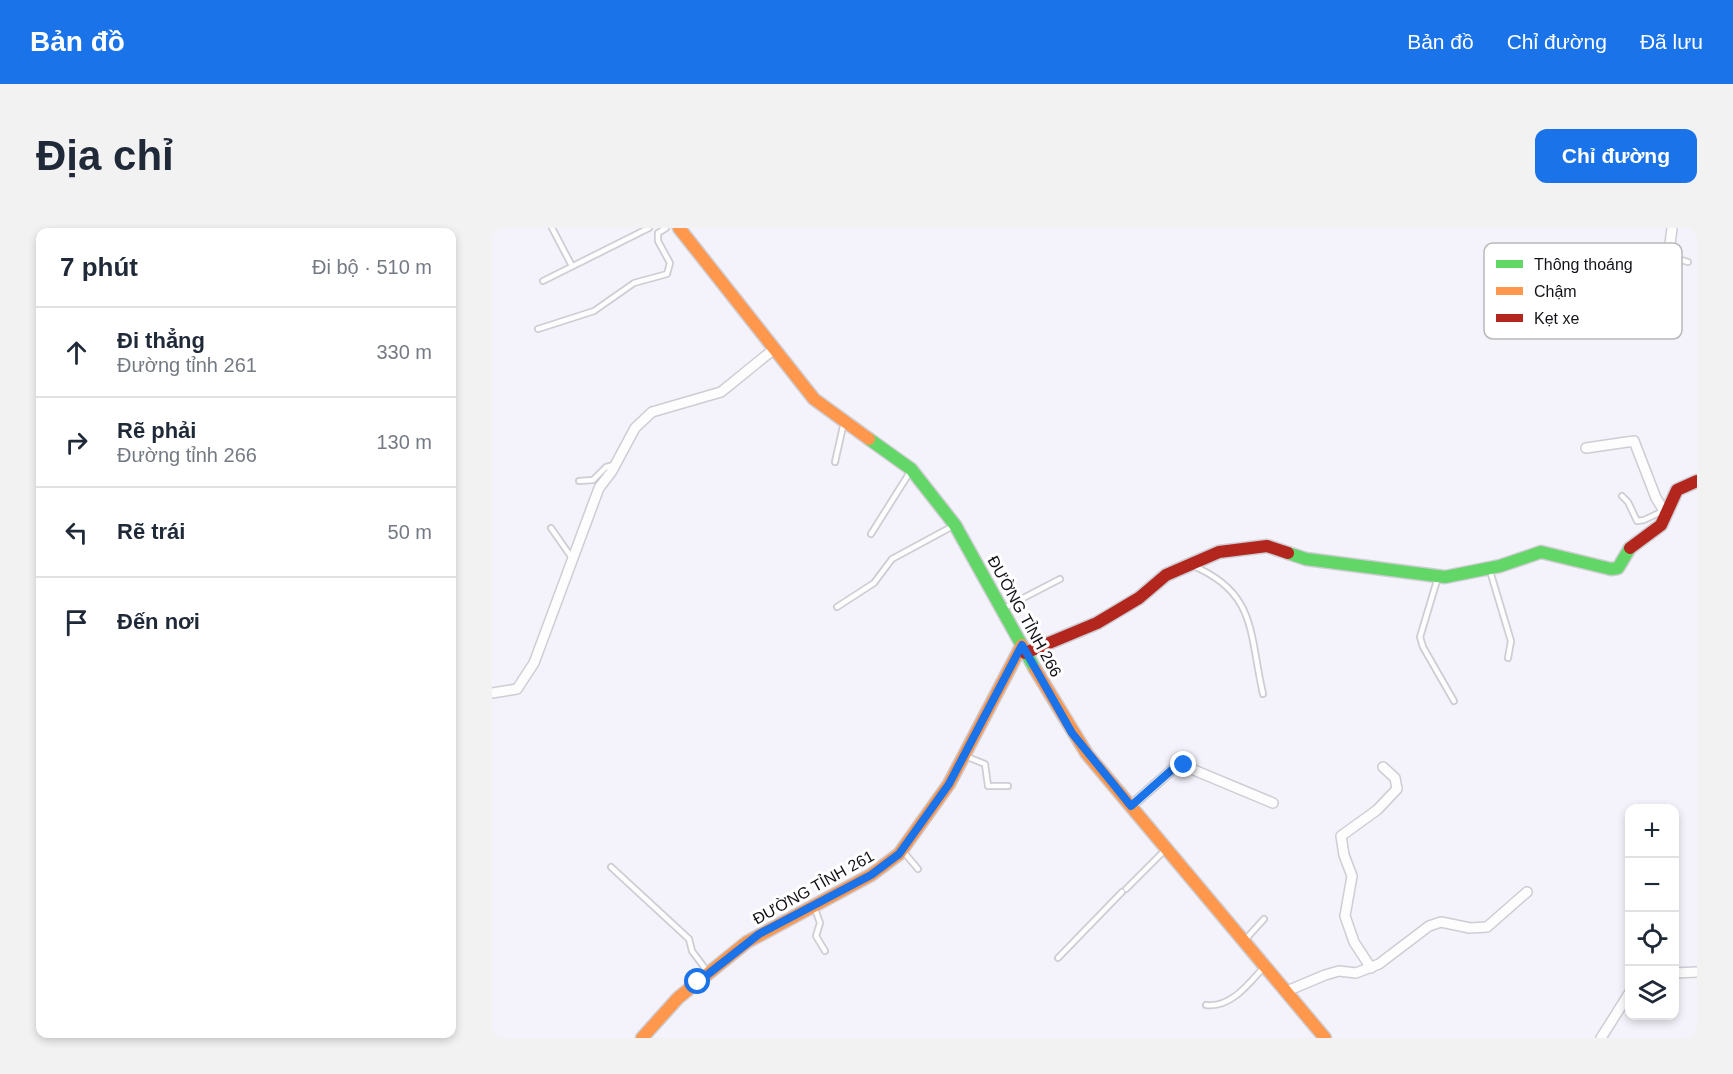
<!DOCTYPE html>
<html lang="vi">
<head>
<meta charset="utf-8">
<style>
	body { margin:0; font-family:Helvetica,sans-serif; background:#f2f2f3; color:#1f2937 }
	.controls { position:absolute; right:18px; bottom:18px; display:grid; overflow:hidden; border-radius:12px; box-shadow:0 3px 9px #0003 }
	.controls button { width:54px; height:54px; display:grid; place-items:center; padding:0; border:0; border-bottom:2px solid #e0e1e3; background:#fff; color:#1f2937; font:30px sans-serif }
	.stop { position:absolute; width:18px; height:18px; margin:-14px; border:4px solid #1a73e8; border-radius:50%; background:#fff }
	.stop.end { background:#1a73e8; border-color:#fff; box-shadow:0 2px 6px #0008 }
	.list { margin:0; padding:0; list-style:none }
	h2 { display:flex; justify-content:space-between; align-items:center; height:78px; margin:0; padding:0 24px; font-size:26px }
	h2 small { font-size:20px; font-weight:400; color:#747a83 }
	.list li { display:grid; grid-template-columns:39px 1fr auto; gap:18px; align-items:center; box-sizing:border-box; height:90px; padding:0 24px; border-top:2px solid #e0e1e3 }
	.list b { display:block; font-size:22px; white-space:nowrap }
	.list p { margin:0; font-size:20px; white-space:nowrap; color:#747a83 }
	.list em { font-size:20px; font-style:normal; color:#747a83 }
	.icon { flex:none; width:33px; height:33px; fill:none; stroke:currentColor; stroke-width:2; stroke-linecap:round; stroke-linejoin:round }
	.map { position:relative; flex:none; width:1205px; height:810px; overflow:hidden; border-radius:12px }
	header { display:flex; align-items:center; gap:36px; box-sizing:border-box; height:84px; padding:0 30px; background:#1a73e8; color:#fff }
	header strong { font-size:28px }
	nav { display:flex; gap:33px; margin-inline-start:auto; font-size:21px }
	.intro { display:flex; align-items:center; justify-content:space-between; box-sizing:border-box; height:144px; padding:0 36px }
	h1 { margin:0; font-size:42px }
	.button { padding:15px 27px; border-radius:12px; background:#1a73e8; color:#fff; font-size:21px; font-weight:700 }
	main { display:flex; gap:36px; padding:0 36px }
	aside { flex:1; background:#fff; border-radius:12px; box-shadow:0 3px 9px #0003 }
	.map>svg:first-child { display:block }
</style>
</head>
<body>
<header>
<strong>Bản đồ</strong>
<nav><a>Bản đồ</a><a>Chỉ đường</a><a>Đã lưu</a></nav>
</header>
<div class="intro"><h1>Địa chỉ</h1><a class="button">Chỉ đường</a></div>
<main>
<aside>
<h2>7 phút<small>Đi bộ · 510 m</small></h2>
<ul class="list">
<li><svg class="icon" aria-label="ahead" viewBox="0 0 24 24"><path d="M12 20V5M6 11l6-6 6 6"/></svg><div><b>Đi thẳng</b><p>Đường tỉnh 261</p></div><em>330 m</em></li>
<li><svg class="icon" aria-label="right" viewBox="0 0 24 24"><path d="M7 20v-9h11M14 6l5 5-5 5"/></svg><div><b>Rẽ phải</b><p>Đường tỉnh 266</p></div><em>130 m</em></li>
<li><svg class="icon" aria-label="left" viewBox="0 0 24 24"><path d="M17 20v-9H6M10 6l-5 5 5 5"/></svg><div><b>Rẽ trái</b></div><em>50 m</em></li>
<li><svg class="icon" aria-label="arrive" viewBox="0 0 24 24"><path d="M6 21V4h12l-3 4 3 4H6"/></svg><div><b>Đến nơi</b></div></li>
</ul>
</aside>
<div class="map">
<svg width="1205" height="810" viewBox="0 0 1205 810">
	<rect width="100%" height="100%" fill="#f4f2fa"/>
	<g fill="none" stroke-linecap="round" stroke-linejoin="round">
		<defs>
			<g id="lane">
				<polyline points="60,0 80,38"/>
				<polyline points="1177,28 1196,34"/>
				<polyline points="51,53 157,0"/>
				<polyline points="46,101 102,83 142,55 175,46 178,35 166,13 166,5 174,0"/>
				<polyline points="343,234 352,194"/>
				<polyline points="87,253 101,252 114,239 122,237"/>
				<polyline points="1130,268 1136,274 1145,293 1152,292 1171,283"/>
				<polyline points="59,300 80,330"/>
				<polyline points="379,306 418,244"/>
				<path d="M 699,337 C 765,364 757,405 771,466"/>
				<polyline points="998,343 1019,413 1016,430"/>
				<polyline points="946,349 928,409 931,419 962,473"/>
				<polyline points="345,379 382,355 400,331 461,298"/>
				<polyline points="510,381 568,351"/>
				<polyline points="473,528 493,536 496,558 516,558"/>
				<polyline points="410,622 426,641"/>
				<polyline points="119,639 197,711 200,723 215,743"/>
				<polyline points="634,661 673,622"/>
				<polyline points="322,678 328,695 324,708 333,723"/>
				<polyline points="752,713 772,691"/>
				<polyline points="566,730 630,664"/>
				<path d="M 714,777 C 738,780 756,757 771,740"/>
			</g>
			<g id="street">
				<polyline points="1160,58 1176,33 1180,0"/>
				<polyline points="1094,220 1142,213 1164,270 1174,286"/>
				<polyline points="0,465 25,461 42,435 107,260 120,243 143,200 160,184 229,164 282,121"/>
				<polyline points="639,578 683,539 690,537 781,575"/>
				<polyline points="879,740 862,714 853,688 860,648 852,627 849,608 885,582 905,561 903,550 891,539"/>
				<polyline points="1182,745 1205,744"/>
				<polyline points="795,763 833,747 847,743 864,745 887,736 937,698 949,694 978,700 995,699 1035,664"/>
				<polyline points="1109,810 1138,764"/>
			</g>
			<g id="fast">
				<polyline points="377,211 419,241 463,297 543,441"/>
				<polyline points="796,325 814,331 953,349 1008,338 1049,324 1119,341 1126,340 1138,320"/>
			</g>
			<g id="slow">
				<polyline points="187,0 322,171 377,211"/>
				<polyline points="543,441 595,526 833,810"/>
				<polyline points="150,810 186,770 255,714 379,647 407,626 457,556 530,417"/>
			</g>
			<g id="jam">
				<polyline points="1138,320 1169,297 1185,262 1205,253"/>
				<polyline points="533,425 605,395 647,370 674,347 727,324 775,318 796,325"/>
			</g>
		</defs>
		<!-- lane casing -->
		<use href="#lane" stroke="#cfcdd4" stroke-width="8"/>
		<!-- street casing -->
		<use href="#street" stroke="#cfcdd4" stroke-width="12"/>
		<!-- fast casing -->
		<use href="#fast" stroke="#cfcdd4" stroke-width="15"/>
		<!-- slow casing -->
		<use href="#slow" stroke="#cfcdd4" stroke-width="15"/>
		<!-- jam casing -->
		<use href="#jam" stroke="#cfcdd4" stroke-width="15"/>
		<!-- lane -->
		<use href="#lane" stroke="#fdfdfe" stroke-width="4.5"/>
		<!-- street -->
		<use href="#street" stroke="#fdfdfe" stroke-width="9"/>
		<!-- fast -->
		<use href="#fast" stroke="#63d668" stroke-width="12"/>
		<!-- slow -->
		<use href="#slow" stroke="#ff974d" stroke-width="12"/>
		<!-- jam -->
		<use href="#jam" stroke="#b3261e" stroke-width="12"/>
	</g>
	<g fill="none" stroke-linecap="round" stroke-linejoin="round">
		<!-- route -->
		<polyline stroke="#1a73e8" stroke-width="8" points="206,754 267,706 379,647 407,626 457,556 530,417 580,505 639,578 683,539 692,537"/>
	</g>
	<g text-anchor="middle" stroke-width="6" stroke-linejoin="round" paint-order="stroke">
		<!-- street labels -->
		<g font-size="16" fill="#141218" stroke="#fff">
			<text transform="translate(533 388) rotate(61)" y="6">ĐƯỜNG TỈNH 266</text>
			<text transform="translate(321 659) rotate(-29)" y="6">ĐƯỜNG TỈNH 261</text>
		</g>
	</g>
	<!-- legend -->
	<rect x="992" y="15" width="198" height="96" rx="9" fill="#fff" stroke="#b8b8ba" stroke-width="1.5"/>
	<rect x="1004" y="32" width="27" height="8" fill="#63d668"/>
	<rect x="1004" y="59" width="27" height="8" fill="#ff974d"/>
	<rect x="1004" y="86" width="27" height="8" fill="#b3261e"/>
	<g font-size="16" fill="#141218">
		<text x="1042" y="42">Thông thoáng</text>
		<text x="1042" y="69">Chậm</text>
		<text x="1042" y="96">Kẹt xe</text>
	</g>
</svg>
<div class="controls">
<button>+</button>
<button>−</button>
<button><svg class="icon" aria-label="locate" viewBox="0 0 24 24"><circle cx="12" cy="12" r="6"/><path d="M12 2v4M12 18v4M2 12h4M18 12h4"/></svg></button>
<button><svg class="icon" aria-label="layers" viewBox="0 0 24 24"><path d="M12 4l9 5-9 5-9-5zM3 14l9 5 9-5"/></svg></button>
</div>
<div class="stop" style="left:206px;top:754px"></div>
<div class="stop end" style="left:692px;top:537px"></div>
</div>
</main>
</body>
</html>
